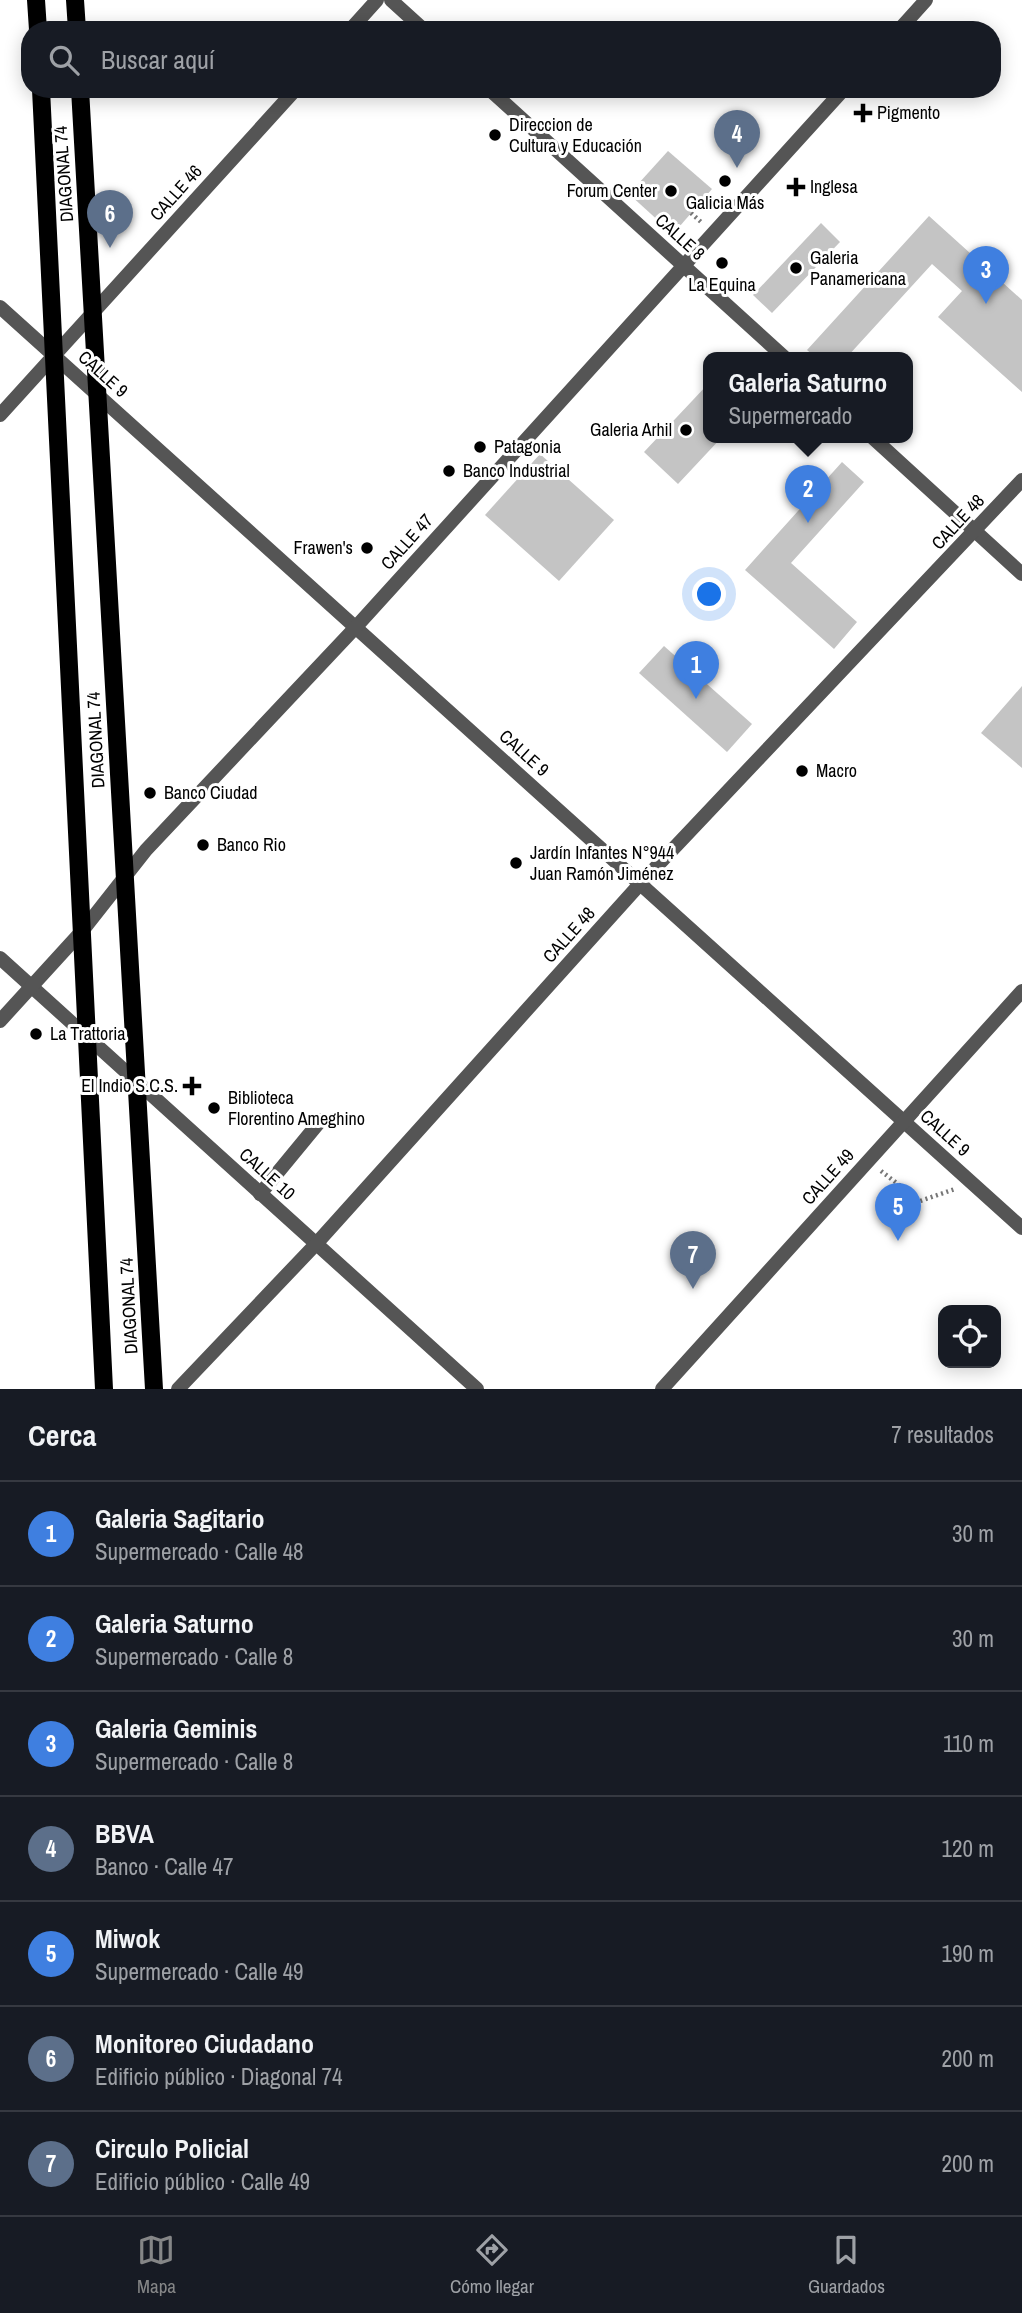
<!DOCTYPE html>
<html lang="es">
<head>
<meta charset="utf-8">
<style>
	body { margin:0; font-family:"Archivo Narrow",sans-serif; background:#242831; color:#f1f3f6 }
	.controls { position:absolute; right:21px; bottom:21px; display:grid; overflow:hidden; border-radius:14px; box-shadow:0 4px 18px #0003 }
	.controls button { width:63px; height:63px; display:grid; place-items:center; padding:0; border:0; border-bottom:2px solid #363941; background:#171b24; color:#f1f3f6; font:35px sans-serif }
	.you { position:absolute; left:710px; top:595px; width:24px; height:24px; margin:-18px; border:5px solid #fff; border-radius:50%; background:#1a73e8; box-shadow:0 0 0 10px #1a73e833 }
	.badge { display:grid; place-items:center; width:46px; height:46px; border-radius:50%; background:#858687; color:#fff; font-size:23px; font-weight:700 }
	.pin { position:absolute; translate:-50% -58px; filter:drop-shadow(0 2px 4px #0008) }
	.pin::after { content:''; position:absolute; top:37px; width:24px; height:21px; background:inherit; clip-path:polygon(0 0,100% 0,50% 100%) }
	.popup { position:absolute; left:703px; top:352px; width:210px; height:91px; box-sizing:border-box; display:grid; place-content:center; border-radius:14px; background:#171b24; filter:drop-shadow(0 2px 5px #0005); font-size:23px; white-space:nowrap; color:#9ea1a6 }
	.popup b { font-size:26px; color:#f1f3f6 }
	.popup::after { content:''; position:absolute; left:50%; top:100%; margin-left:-14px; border:14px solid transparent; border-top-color:#171b24 }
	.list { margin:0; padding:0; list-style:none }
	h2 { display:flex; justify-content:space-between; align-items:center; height:91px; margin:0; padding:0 28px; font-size:30px }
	h2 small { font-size:23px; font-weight:400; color:#9ea1a6 }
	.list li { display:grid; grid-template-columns:46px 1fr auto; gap:21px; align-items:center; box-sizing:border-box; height:105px; padding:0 28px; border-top:2px solid #363941 }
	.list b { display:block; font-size:26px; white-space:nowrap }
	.list p { margin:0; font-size:23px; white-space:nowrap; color:#9ea1a6 }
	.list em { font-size:23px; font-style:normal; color:#9ea1a6 }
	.icon { flex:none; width:38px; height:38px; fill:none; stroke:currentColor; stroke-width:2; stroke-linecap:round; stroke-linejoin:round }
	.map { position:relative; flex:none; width:1022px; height:1389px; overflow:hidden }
	.search { position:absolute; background:#171b24; box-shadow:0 4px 18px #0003; left:21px; right:21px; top:21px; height:77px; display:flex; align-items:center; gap:18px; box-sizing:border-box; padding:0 24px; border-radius:28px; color:#9ea1a6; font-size:26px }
	.sheet { height:826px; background:#171b24 }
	nav { display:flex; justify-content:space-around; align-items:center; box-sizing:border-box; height:98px; border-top:2px solid #363941; background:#171b24; font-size:19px; color:#9ea1a6 }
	nav a { display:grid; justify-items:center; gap:4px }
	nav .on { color:#858687 }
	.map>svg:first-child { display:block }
</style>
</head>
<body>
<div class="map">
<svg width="1022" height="1389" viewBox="0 0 1022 1389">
	<rect width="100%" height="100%" fill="#fff"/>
	<!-- building -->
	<g fill="#c4c4c4">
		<polygon points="668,151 712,189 673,234 629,194"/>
		<polygon points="929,216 1022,300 1022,392 938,317 962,291 932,264 847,357 815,357 807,350"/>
		<polygon points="821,223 840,242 772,313 753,295"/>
		<polygon points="708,384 708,437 722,437 678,484 644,452"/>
		<polygon points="540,454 614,520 559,581 485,515"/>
		<polygon points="842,462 864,482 791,563 857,622 834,649 745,570"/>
		<polygon points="664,646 752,724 727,752 639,673"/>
		<polygon points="1022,686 1022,768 981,733"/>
	</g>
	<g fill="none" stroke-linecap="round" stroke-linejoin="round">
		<!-- path -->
		<g stroke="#777" stroke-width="4.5" stroke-dasharray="2 3.5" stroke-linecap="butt">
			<polyline points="691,213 701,222"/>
			<polyline points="881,1171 920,1201 955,1189"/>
		</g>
		<!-- lane -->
		<polyline stroke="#555" stroke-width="14" points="260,1194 321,1120"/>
		<!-- street -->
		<g stroke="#555" stroke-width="14">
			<polyline points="391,0 424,30"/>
			<polyline points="350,30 377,0"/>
			<polyline points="899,30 926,0"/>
			<polyline points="489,89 784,357"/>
			<polyline points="0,307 1022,1228"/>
			<polyline points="0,415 296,89"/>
			<polyline points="872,437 1022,574"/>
			<polyline points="0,958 477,1389"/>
			<polyline points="0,1021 83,930 146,850 355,628 844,89"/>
			<polyline points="178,1389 316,1244 640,884 1022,480"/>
			<polyline points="662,1389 1022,991"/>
		</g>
		<!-- primary -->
		<g stroke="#000" stroke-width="18">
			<polyline points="36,0 38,30"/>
			<polyline points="75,0 77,30"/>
			<polyline points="41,89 104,1389"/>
			<polyline points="80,89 154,1389"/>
		</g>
	</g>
	<!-- markers -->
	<g fill="#000" stroke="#fff" stroke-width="2.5">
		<path d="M859.5 102.5h7v7h7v7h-7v7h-7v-7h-7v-7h7z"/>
		<circle cx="495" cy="135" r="7"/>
		<circle cx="725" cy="181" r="7"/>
		<path d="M792.5 176.5h7v7h7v7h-7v7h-7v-7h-7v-7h7z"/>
		<circle cx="671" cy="191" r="7"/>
		<circle cx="722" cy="263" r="7"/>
		<circle cx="796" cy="268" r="7"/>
		<circle cx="686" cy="430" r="7"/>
		<circle cx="480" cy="447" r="7"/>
		<circle cx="449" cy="471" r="7"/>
		<circle cx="367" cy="548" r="7"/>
		<circle cx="802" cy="771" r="7"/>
		<circle cx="150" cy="793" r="7"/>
		<circle cx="203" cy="845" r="7"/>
		<circle cx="516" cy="863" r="7"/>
		<circle cx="36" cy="1034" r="7"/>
		<path d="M188.5 1075.5h7v7h7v7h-7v7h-7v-7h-7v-7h7z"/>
		<circle cx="214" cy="1108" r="7"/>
	</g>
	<g text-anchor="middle" stroke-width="6" stroke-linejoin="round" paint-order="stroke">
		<!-- poi labels -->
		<g font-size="18" fill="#000" stroke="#fff" text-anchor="start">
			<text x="877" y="119">Pigmento</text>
			<text x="509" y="131">Direccion de<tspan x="509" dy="21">Cultura y Educación</tspan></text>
			<text x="810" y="193">Inglesa</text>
			<text x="657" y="197" text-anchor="end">Forum Center</text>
			<text x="725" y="209" text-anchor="middle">Galicia Más</text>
			<text x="810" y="264">Galeria<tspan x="810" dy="21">Panamericana</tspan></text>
			<text x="722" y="291" text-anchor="middle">La Equina</text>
			<text x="672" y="436" text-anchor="end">Galeria Arhil</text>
			<text x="494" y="453">Patagonia</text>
			<text x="463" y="477">Banco Industrial</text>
			<text x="353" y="554" text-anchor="end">Frawen's</text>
			<text x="816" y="777">Macro</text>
			<text x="164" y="799">Banco Ciudad</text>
			<text x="217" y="851">Banco Rio</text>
			<text x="530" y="859">Jardín Infantes N°944<tspan x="530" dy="21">Juan Ramón Jiménez</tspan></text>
			<text x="50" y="1040">La Trattoria</text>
			<text x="178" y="1092" text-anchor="end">El Indio S.C.S.</text>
			<text x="228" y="1104">Biblioteca<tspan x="228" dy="21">Florentino Ameghino</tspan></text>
		</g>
		<!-- street labels -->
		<g font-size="18" fill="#000" stroke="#fff">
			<text transform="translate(64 174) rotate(-94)" y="6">DIAGONAL 74</text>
			<text transform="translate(176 193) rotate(-48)" y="6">CALLE 46</text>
			<text transform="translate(680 237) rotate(42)" y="6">CALLE 8</text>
			<text transform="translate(103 374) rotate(42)" y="6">CALLE 9</text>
			<text transform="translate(958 522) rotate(-47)" y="6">CALLE 48</text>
			<text transform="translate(407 542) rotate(-48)" y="6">CALLE 47</text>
			<text transform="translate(96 740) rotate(-93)" y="6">DIAGONAL 74</text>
			<text transform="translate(524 753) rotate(42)" y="6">CALLE 9</text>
			<text transform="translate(569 935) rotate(-48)" y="6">CALLE 48</text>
			<text transform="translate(945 1133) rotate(42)" y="6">CALLE 9</text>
			<text transform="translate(267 1174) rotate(42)" y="6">CALLE 10</text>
			<text transform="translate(828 1177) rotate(-48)" y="6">CALLE 49</text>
			<text transform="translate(129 1306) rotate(-93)" y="6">DIAGONAL 74</text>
		</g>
	</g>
</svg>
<div class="controls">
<button><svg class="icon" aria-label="locate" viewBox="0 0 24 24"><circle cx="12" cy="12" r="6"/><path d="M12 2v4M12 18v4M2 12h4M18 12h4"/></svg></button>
</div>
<div class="you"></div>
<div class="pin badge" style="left:696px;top:699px;background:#3f7fe0">1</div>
<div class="pin badge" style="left:808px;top:523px;background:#3f7fe0">2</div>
<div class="popup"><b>Galeria Saturno</b>Supermercado</div>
<div class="pin badge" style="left:986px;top:304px;background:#3f7fe0">3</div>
<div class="pin badge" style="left:737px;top:168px;background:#5c6f8a">4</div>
<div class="pin badge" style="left:898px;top:1241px;background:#3f7fe0">5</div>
<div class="pin badge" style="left:110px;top:248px;background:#5c6f8a">6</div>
<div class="pin badge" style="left:693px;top:1289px;background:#5c6f8a">7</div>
<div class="search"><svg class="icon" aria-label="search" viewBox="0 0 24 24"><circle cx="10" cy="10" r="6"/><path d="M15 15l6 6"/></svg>Buscar aquí</div>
</div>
<section class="sheet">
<h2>Cerca<small>7 resultados</small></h2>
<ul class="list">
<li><span class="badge" style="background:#3f7fe0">1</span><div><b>Galeria Sagitario</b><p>Supermercado · Calle 48</p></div><em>30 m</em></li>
<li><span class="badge" style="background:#3f7fe0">2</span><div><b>Galeria Saturno</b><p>Supermercado · Calle 8</p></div><em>30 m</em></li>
<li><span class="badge" style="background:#3f7fe0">3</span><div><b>Galeria Geminis</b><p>Supermercado · Calle 8</p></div><em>110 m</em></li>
<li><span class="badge" style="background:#5c6f8a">4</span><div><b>BBVA</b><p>Banco · Calle 47</p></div><em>120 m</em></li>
<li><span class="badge" style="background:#3f7fe0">5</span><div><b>Miwok</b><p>Supermercado · Calle 49</p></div><em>190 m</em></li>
<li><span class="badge" style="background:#5c6f8a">6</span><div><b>Monitoreo Ciudadano</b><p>Edificio público · Diagonal 74</p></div><em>200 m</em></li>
<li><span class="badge" style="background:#5c6f8a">7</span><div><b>Circulo Policial</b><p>Edificio público · Calle 49</p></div><em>200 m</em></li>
</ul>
</section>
<nav>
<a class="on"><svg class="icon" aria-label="map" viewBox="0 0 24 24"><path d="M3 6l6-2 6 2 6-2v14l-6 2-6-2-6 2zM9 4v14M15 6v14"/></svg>Mapa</a>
<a><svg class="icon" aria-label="directions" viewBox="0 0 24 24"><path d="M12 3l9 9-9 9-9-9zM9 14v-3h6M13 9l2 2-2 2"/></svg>Cómo llegar</a>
<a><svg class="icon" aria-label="saved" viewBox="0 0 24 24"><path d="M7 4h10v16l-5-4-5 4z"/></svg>Guardados</a>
</nav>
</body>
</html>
